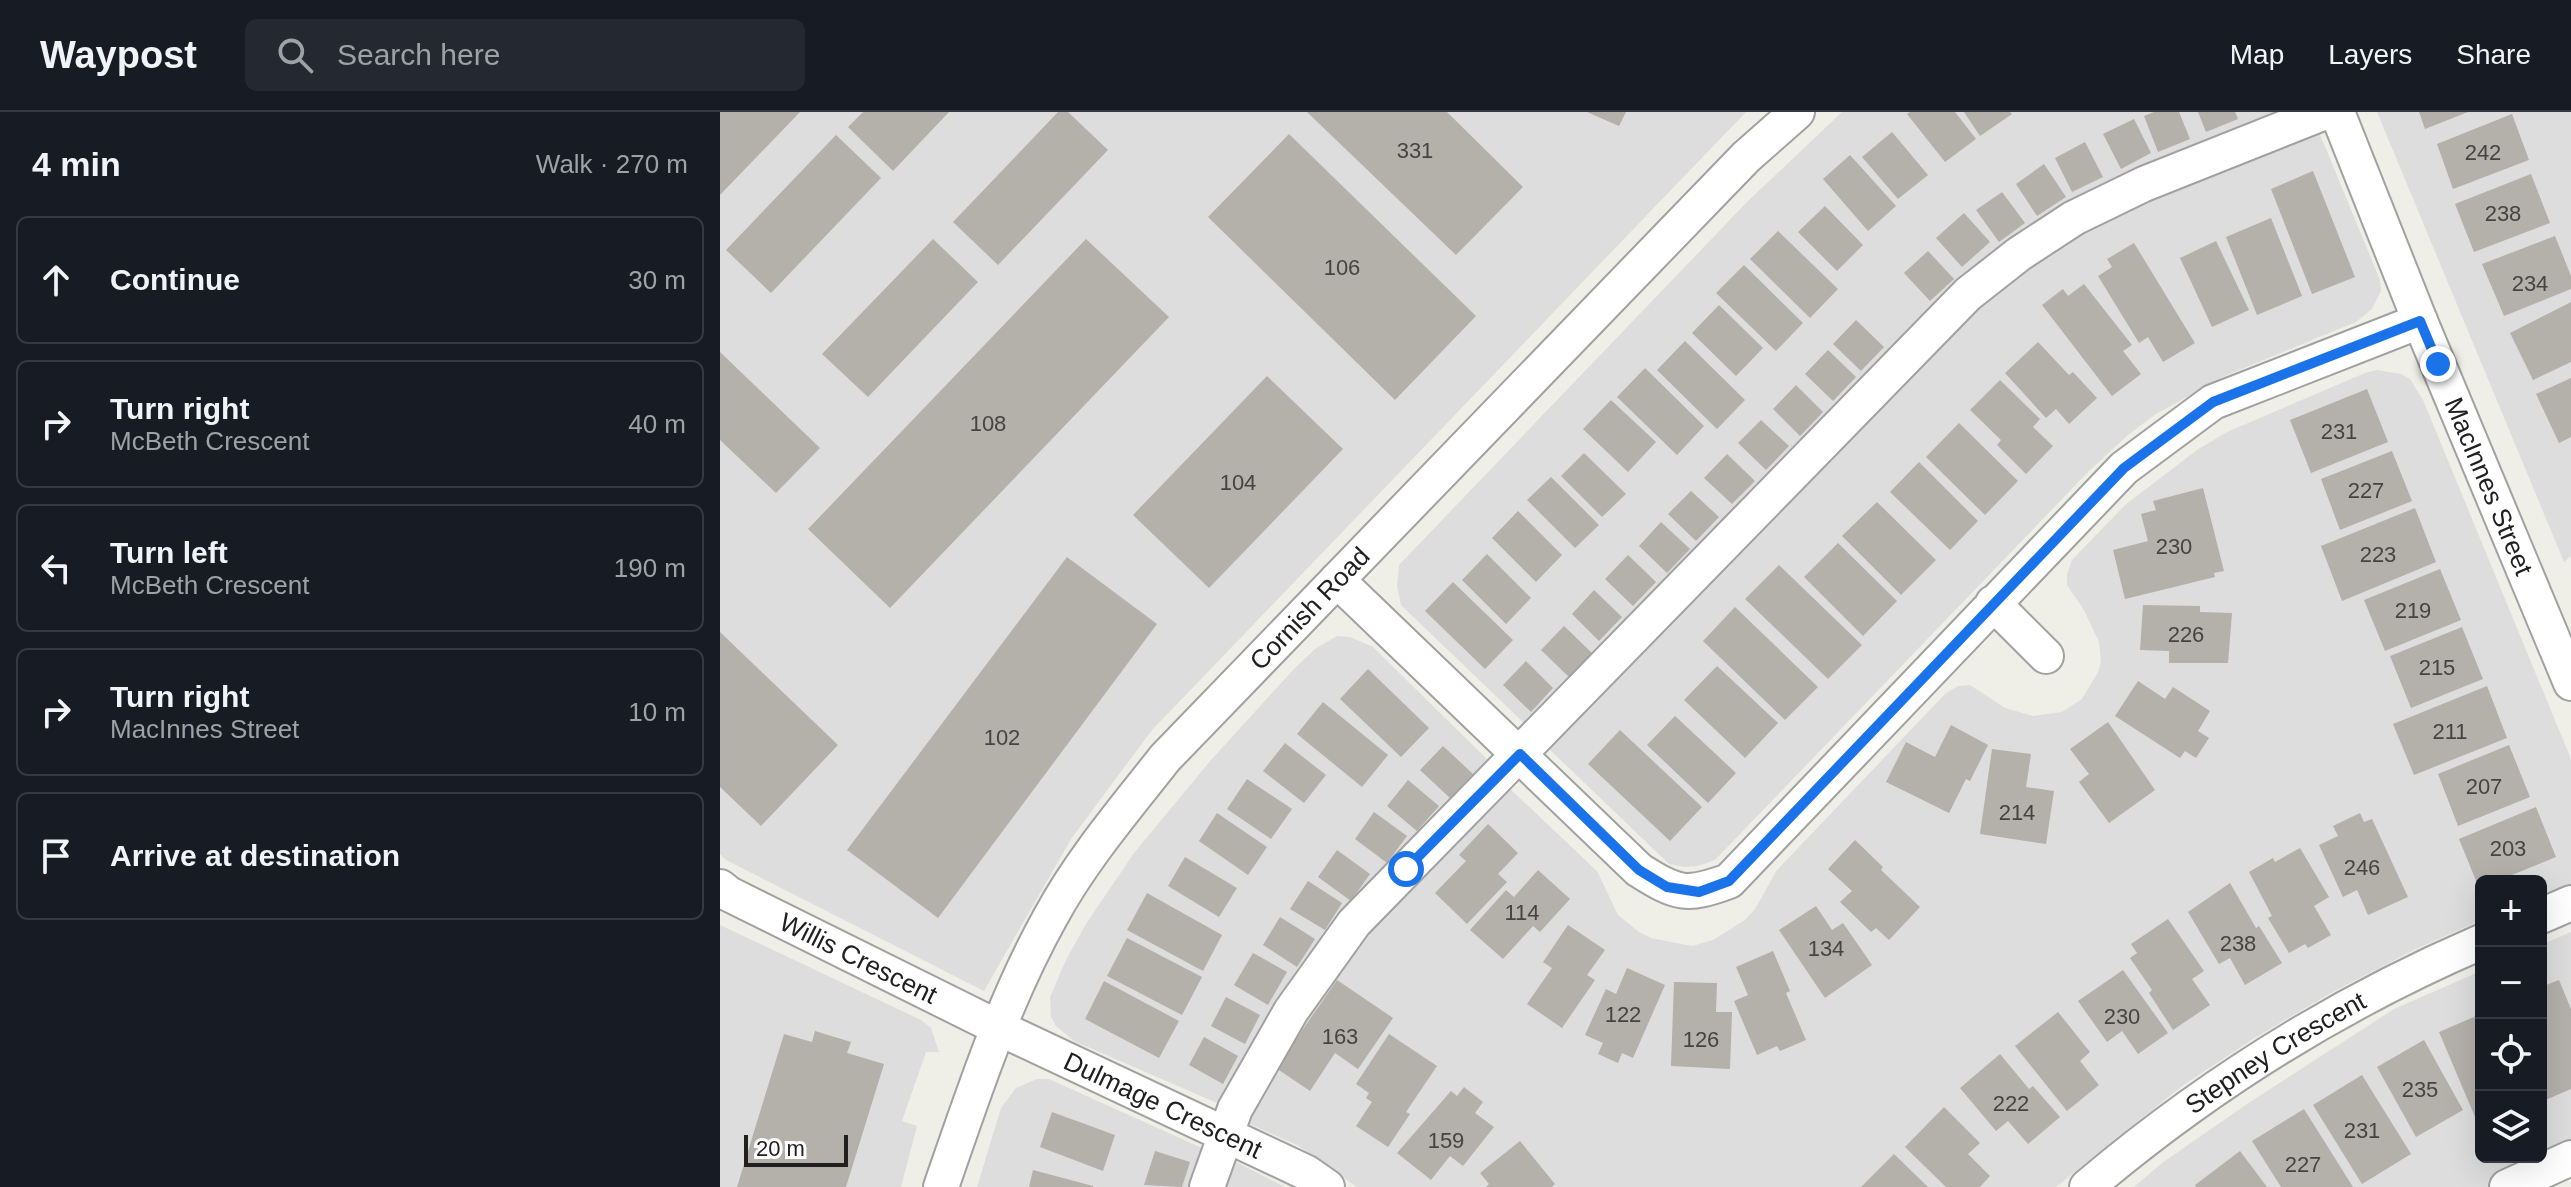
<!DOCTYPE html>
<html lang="en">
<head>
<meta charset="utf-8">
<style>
	body { margin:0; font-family:Helvetica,sans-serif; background:#242831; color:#f1f3f6 }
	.controls { position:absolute; right:24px; bottom:24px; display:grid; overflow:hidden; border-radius:12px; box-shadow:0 8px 32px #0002 }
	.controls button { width:72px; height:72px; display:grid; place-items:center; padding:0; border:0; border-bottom:2px solid #363941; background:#171b24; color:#f1f3f6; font:40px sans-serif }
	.scale { position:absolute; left:24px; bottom:20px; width:104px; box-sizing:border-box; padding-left:8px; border:4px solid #202020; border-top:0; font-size:22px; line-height:28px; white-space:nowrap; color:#202020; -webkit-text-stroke:6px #fff; paint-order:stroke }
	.stop { position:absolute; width:24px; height:24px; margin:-18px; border:6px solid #1a73e8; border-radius:50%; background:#fff }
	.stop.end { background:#1a73e8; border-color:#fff; box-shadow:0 2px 8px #0008 }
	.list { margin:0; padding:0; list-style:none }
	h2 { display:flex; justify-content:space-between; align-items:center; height:104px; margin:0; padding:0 32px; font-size:34px }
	h2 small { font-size:26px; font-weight:400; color:#9ea1a6 }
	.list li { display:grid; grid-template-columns:52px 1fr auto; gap:24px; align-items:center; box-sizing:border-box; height:128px; margin:0 16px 16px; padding:0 16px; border:2px solid #363941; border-radius:12px }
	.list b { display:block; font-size:30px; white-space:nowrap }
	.list p { margin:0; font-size:26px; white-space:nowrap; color:#9ea1a6 }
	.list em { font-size:26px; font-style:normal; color:#9ea1a6 }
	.icon { flex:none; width:44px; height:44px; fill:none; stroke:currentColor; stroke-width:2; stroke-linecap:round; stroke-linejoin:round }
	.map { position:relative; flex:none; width:1851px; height:1075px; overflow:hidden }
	header { display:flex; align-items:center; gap:48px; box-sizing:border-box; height:112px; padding:0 40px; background:#171b24; border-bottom:2px solid #363941 }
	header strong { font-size:38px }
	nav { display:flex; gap:44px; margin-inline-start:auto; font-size:28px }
	.search { width:560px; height:72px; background:#242831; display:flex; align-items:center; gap:20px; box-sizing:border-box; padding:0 28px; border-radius:12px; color:#9ea1a6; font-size:30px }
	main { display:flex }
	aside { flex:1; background:#171b24 }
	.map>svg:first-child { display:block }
</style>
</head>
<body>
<header>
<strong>Waypost</strong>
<div class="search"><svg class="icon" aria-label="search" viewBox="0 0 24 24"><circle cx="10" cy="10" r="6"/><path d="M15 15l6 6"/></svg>Search here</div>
<nav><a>Map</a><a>Layers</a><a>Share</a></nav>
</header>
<main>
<aside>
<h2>4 min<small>Walk · 270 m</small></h2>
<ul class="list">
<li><svg class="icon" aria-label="ahead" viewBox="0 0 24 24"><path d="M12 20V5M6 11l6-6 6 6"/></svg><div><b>Continue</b></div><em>30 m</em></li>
<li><svg class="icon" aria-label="right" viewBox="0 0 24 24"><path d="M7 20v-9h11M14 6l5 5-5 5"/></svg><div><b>Turn right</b><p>McBeth Crescent</p></div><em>40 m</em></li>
<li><svg class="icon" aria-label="left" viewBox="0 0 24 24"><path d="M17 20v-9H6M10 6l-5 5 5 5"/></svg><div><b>Turn left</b><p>McBeth Crescent</p></div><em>190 m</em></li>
<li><svg class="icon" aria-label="right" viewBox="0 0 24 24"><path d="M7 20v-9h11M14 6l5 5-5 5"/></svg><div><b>Turn right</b><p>MacInnes Street</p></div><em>10 m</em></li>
<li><svg class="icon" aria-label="arrive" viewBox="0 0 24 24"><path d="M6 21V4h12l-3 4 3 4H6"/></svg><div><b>Arrive at destination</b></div></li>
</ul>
</aside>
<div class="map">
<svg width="1851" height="1075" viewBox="0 0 1851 1075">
	<rect width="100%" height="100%" fill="#efeee7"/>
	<!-- residential -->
	<g fill="#dedddd">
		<polygon points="0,0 1026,0 432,618 351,727 264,879 6,748 0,742"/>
		<polygon points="1122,0 1566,0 1392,68 1351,88 1278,136 1242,168 809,616 681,493 677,474 679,453 1027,90"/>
		<polygon points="1657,0 1851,0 1851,444 1844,450"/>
		<polygon points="1597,15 1660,168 1661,179 1652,197 1636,210 1507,263 1436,302 1408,323 1369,359 995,748 978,754 964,755 949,752 827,635 1286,164 1408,95"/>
		<polygon points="1657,258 1681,262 1690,267 1703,288 1851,647 1851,774 1821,785 1821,769 1761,769 1761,808 1694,838 1609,882 1533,927 1462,974 1336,1075 637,1075 577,1033 525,1010 556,948 644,822 788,675 877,759 898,803 919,820 931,826 972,834 993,828 1025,808 1035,797 1057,758 1225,582 1238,574 1250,573 1285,596 1313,604 1342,600 1362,587 1378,560 1381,550 1379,530 1364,498 1347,473 1347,462 1352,448 1405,393 1477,338 1507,320 1645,261"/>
		<polygon points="617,524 630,525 653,535 772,652 504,994 354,929 336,914 331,905 330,885 346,848 366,812 414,741 491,648 573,558 595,537"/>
		<polygon points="0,813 201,908 211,916 219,940 206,940 182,1009 197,1014 181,1075 0,1075"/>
		<polygon points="1851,820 1851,1036 1767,1075 1414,1075 1442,1051 1527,992 1674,897 1761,859 1761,1045 1821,1045 1821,833"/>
		<polygon points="317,967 329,967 484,1037 473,1075 257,1075 281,996 296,976"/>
		<polygon points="512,1048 559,1072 564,1075 504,1075"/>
	</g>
	<!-- building -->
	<g fill="#b4b0aa">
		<polygon points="0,0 80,0 0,83"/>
		<polygon points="143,0 229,0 173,59 128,15"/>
		<polygon points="338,0 348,0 388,38 278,153 233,110"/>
		<polygon points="587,0 727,0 803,75 736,143"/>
		<polygon points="867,0 906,0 899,14"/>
		<polygon points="1190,0 1235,0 1256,27 1225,50 1187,2"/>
		<polygon points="1244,0 1290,0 1292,2 1260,24"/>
		<polygon points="1434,0 1459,0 1470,27 1438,40 1424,4"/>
		<polygon points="1478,0 1515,0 1518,7 1486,20"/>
		<polygon points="1699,0 1748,0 1705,17"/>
		<polygon points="1792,2 1809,48 1733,77 1717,32"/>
		<polygon points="1414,7 1431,41 1401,57 1383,22"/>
		<polygon points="1172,20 1208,63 1178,87 1142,45"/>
		<polygon points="569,22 756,204 675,288 488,105"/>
		<polygon points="116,23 161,66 51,181 6,138"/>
		<polygon points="1365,30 1383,65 1352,80 1335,46"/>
		<polygon points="1130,43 1176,94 1148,119 1103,67"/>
		<polygon points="1324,52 1346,85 1317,104 1296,72"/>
		<polygon points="1593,59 1635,165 1592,182 1551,77"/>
		<polygon points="1811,62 1830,111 1754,140 1735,92"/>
		<polygon points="1282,80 1305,111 1279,130 1256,98"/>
		<polygon points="1105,94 1143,133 1117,159 1078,120"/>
		<polygon points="1244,101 1270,130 1242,155 1216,126"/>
		<polygon points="1551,106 1582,184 1537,203 1506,125"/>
		<polygon points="1058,119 1118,177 1090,206 1030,147"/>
		<polygon points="1835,124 1851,164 1851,177 1784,204 1762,152"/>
		<polygon points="213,127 258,170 148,285 102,242"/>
		<polygon points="366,127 449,205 170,496 88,417"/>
		<polygon points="1496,129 1529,198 1492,215 1460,146"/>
		<polygon points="1414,131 1475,231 1443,250 1428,225 1419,231 1378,164 1392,155 1387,147"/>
		<polygon points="1208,139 1234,167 1210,189 1184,161"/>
		<polygon points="1024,153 1083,211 1056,239 996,181"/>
		<polygon points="1364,172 1412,233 1403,239 1421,262 1392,284 1322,193 1343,177 1348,184"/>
		<polygon points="1851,190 1851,250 1813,268 1790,221"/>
		<polygon points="999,193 1043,236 1016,264 972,221"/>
		<polygon points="1136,208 1164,235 1141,259 1113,232"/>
		<polygon points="965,229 1025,288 997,317 937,258"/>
		<polygon points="1318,230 1349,263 1353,260 1377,286 1349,312 1336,297 1326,306 1285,261"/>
		<polygon points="1108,238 1136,265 1113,289 1085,262"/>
		<polygon points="0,240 100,336 56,381 0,328"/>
		<polygon points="925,256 984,314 957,343 897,285"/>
		<polygon points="547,264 623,337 489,476 413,403"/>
		<polygon points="1851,266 1851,325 1839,331 1816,282"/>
		<polygon points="1280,268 1320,307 1313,315 1333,334 1306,362 1277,333 1281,328 1250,298"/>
		<polygon points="1076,273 1103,300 1080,324 1053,297"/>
		<polygon points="1647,277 1668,330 1591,361 1570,308"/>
		<polygon points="891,288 936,330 908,360 863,317"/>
		<polygon points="1041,308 1069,334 1046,358 1018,331"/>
		<polygon points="1239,311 1298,369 1265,403 1206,345"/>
		<polygon points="1672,339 1692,389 1620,418 1601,367"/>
		<polygon points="864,341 906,382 882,405 841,364"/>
		<polygon points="1007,342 1035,369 1012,392 984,366"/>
		<polygon points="1199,350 1258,409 1230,438 1170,380"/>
		<polygon points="831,365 879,413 855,436 807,388"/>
		<polygon points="1483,376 1504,459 1494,461 1495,465 1405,487 1393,438 1428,429 1421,402 1436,398 1433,389"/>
		<polygon points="971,379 999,405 976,429 948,402"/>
		<polygon points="1157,390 1216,448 1181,483 1122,424"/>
		<polygon points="1695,396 1716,450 1622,489 1601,434"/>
		<polygon points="798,399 842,443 816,470 772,426"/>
		<polygon points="941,410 970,437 947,461 919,434"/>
		<polygon points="1118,431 1177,489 1143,524 1084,465"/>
		<polygon points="767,442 811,486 786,512 742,468"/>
		<polygon points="908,443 936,470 913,494 885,467"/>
		<polygon points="347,445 437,512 218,806 127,738"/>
		<polygon points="1059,453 1142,533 1108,567 1025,487"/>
		<polygon points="1720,457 1741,508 1665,539 1644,488"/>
		<polygon points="733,470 793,528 765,557 705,499"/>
		<polygon points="874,478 902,505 879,529 852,502"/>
		<polygon points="1423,493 1480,494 1480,500 1512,501 1508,551 1449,551 1449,539 1420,538"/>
		<polygon points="1015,495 1098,575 1065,608 983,529"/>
		<polygon points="844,514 872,541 849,565 821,538"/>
		<polygon points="1742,515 1763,567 1691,596 1670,544"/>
		<polygon points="0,520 118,633 41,714 0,675"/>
		<polygon points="806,549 833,576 811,600 783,573"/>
		<polygon points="997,554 1058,611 1025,646 964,588"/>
		<polygon points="648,557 709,616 681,645 620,587"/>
		<polygon points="1418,569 1445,587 1453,575 1490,599 1478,619 1489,626 1476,646 1465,639 1460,646 1395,604"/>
		<polygon points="1767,574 1787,626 1694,663 1673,612"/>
		<polygon points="603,590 668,643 642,675 577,622"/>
		<polygon points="955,604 1016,661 988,691 927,633"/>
		<polygon points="1388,610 1435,678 1389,711 1359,670 1369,662 1350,637"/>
		<polygon points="1231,613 1268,633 1250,669 1246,667 1229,701 1166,670 1186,630 1215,645"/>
		<polygon points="900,618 982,695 950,729 868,652"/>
		<polygon points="565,631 606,663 584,691 543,659"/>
		<polygon points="1789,633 1810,685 1738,714 1718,662"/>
		<polygon points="723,634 753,662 730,686 700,658"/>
		<polygon points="1272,637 1311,642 1306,675 1334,679 1326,732 1260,722"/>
		<polygon points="527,667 572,697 551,727 507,697"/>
		<polygon points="688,668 719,694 697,719 667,694"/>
		<polygon points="1816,695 1836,745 1777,769 1761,769 1759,776 1739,727"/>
		<polygon points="654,700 687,724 667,751 635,727"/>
		<polygon points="497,701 547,735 528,763 479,729"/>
		<polygon points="1640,701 1644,710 1652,707 1688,785 1648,803 1637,778 1623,785 1599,733 1618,724 1613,714"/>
		<polygon points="768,712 798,741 778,762 787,770 747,812 715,781 746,749 739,743"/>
		<polygon points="1135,728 1163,755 1161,758 1200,795 1169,828 1156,816 1151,820 1120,790 1132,779 1108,757"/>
		<polygon points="1580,736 1609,785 1594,794 1611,823 1588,836 1585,832 1569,841 1548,806 1552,804 1529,760 1553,746 1555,750"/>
		<polygon points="617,738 650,762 631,789 598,765"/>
		<polygon points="465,745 517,776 499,805 448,774"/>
		<polygon points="818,758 850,787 820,820 813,814 783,847 750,818 786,778 794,785"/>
		<polygon points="588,769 622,791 605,818 570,797"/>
		<polygon points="1510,771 1536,816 1539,814 1562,851 1525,873 1510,846 1499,852 1468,800"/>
		<polygon points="427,781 502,823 483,859 407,818"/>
		<polygon points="1096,794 1112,818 1123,811 1152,853 1105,886 1059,818"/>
		<polygon points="560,805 595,827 577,855 543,833"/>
		<polygon points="1448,807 1484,859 1472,867 1490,893 1453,918 1429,881 1432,878 1410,846 1417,841 1411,832"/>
		<polygon points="848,813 885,838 867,863 875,868 842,916 807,892 832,856 823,850"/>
		<polygon points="407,826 482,865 462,903 387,864"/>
		<polygon points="1053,839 1070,879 1066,881 1086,928 1060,939 1057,934 1037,943 1014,889 1028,883 1016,855"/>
		<polygon points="533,841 567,860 548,893 514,873"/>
		<polygon points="907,856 945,873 913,946 902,941 898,951 878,942 883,931 865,923 886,877 896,882"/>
		<polygon points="1403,858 1448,921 1418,942 1402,919 1387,930 1358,889"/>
		<polygon points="617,868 673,906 638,957 615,941 590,979 556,956"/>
		<polygon points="1839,868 1851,897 1851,977 1823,989 1821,875"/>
		<polygon points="384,869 459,909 439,946 365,907"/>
		<polygon points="954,870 997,871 996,900 1012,900 1010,957 951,954"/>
		<polygon points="506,885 540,903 525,932 491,914"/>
		<polygon points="1338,900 1370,940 1360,949 1379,973 1347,999 1295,934"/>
		<polygon points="1761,902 1761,1019 1719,920"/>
		<polygon points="95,919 131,930 127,941 164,952 126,1075 17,1075 64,922 92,930"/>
		<polygon points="669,922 717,954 686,1000 690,1002 668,1035 636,1014 652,990 646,986 649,981 636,972"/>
		<polygon points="484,925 518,944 503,972 469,953"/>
		<polygon points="1704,928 1743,998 1696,1025 1657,955"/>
		<polygon points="1280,942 1309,977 1313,974 1340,1005 1308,1032 1288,1009 1276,1019 1240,976"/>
		<polygon points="1642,963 1691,1042 1642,1072 1593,993"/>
		<polygon points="744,975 763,990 755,1001 774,1015 743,1054 730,1044 711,1068 677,1041 731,979 737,984"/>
		<polygon points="1224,995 1260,1031 1248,1042 1270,1064 1260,1075 1226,1075 1185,1035"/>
		<polygon points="1584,997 1633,1075 1561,1075 1532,1029"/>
		<polygon points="332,1000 395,1023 383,1059 320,1035"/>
		<polygon points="800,1029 835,1072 832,1075 766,1075 769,1072 760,1061"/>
		<polygon points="435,1039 470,1050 462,1075 424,1073"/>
		<polygon points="1520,1039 1547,1075 1476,1075 1475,1073"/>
		<polygon points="1174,1042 1208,1075 1141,1075"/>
		<polygon points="313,1058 373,1074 373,1075 309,1075"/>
	</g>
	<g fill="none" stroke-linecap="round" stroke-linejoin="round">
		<defs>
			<g id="minor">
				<path id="s1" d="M 1617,0 L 1700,209 L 1851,571"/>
				<path d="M 617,468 L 919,758 C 957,782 966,785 1009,769 L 1404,356 L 1493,290 L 1700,209"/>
				<polyline points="1273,491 1326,544"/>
				<path id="s2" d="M 0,775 L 9,782 L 277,915 L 587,1061 L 607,1075"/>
				<polyline points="1821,804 1851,791"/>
				<path id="s3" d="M 221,1075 C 253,983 283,890 331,804 C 362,747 405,697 445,646 L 1026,45 L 1077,0"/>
				<polyline points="487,1075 515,997 571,899 634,811 1248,182 1299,142 1354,106 1424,72 1605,0"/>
				<path id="s4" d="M 1367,1075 C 1485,975 1619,891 1761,830"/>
				<polyline points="1787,1075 1851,1046"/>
			</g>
		</defs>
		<!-- minor casing -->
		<use href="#minor" stroke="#a1a1a1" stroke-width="38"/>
		<!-- minor -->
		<use href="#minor" stroke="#fff" stroke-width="34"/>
	</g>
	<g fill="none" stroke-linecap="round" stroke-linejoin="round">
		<!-- route -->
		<polyline stroke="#1a73e8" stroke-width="10" points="686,757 800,642 919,758 947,775 979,780 1009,769 1404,356 1493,290 1700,209 1718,252"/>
	</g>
	<g text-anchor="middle" stroke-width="6" stroke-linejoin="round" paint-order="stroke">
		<!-- number labels -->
		<g font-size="22" fill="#454442">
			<text x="695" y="46">331</text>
			<text x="1763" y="48">242</text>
			<text x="1783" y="109">238</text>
			<text x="622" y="163">106</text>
			<text x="1810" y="179">234</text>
			<text x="268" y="319">108</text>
			<text x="1619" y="327">231</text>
			<text x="518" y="378">104</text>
			<text x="1646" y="386">227</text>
			<text x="1454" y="442">230</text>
			<text x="1658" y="450">223</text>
			<text x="1693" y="506">219</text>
			<text x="1466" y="530">226</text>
			<text x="1717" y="563">215</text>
			<text x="1730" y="627">211</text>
			<text x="282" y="633">102</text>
			<text x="1764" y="682">207</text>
			<text x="1297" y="708">214</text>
			<text x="1788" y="744">203</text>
			<text x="1642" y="763">246</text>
			<text x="802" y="808">114</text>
			<text x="1518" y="839">238</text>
			<text x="1106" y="844">134</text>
			<text x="903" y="910">122</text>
			<text x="1402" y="912">230</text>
			<text x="620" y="932">163</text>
			<text x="981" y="935">126</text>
			<text x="1700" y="985">235</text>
			<text x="1291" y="999">222</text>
			<text x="1642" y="1026">231</text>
			<text x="726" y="1036">159</text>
			<text x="1583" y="1060">227</text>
		</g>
		<!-- street labels -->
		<g font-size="26" fill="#202020" stroke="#fff">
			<text dy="9" stroke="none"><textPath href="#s1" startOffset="404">MacInnes Street</textPath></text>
			<text dy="9" stroke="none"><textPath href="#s3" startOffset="696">Cornish Road</textPath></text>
			<text dy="9" stroke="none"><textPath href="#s2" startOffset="156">Willis Crescent</textPath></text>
			<text dy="9" stroke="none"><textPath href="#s4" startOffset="232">Stepney Crescent</textPath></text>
			<text dy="9" stroke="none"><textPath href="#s2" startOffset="494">Dulmage Crescent</textPath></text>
		</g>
	</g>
</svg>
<div class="controls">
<button>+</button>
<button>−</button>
<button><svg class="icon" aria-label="locate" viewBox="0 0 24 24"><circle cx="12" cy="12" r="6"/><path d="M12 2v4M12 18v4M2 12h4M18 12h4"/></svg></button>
<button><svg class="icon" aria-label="layers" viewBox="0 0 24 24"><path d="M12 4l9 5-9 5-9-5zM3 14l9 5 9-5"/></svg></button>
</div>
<div class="scale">20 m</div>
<div class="stop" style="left:686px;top:757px"></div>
<div class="stop end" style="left:1718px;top:252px"></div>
</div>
</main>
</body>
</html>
